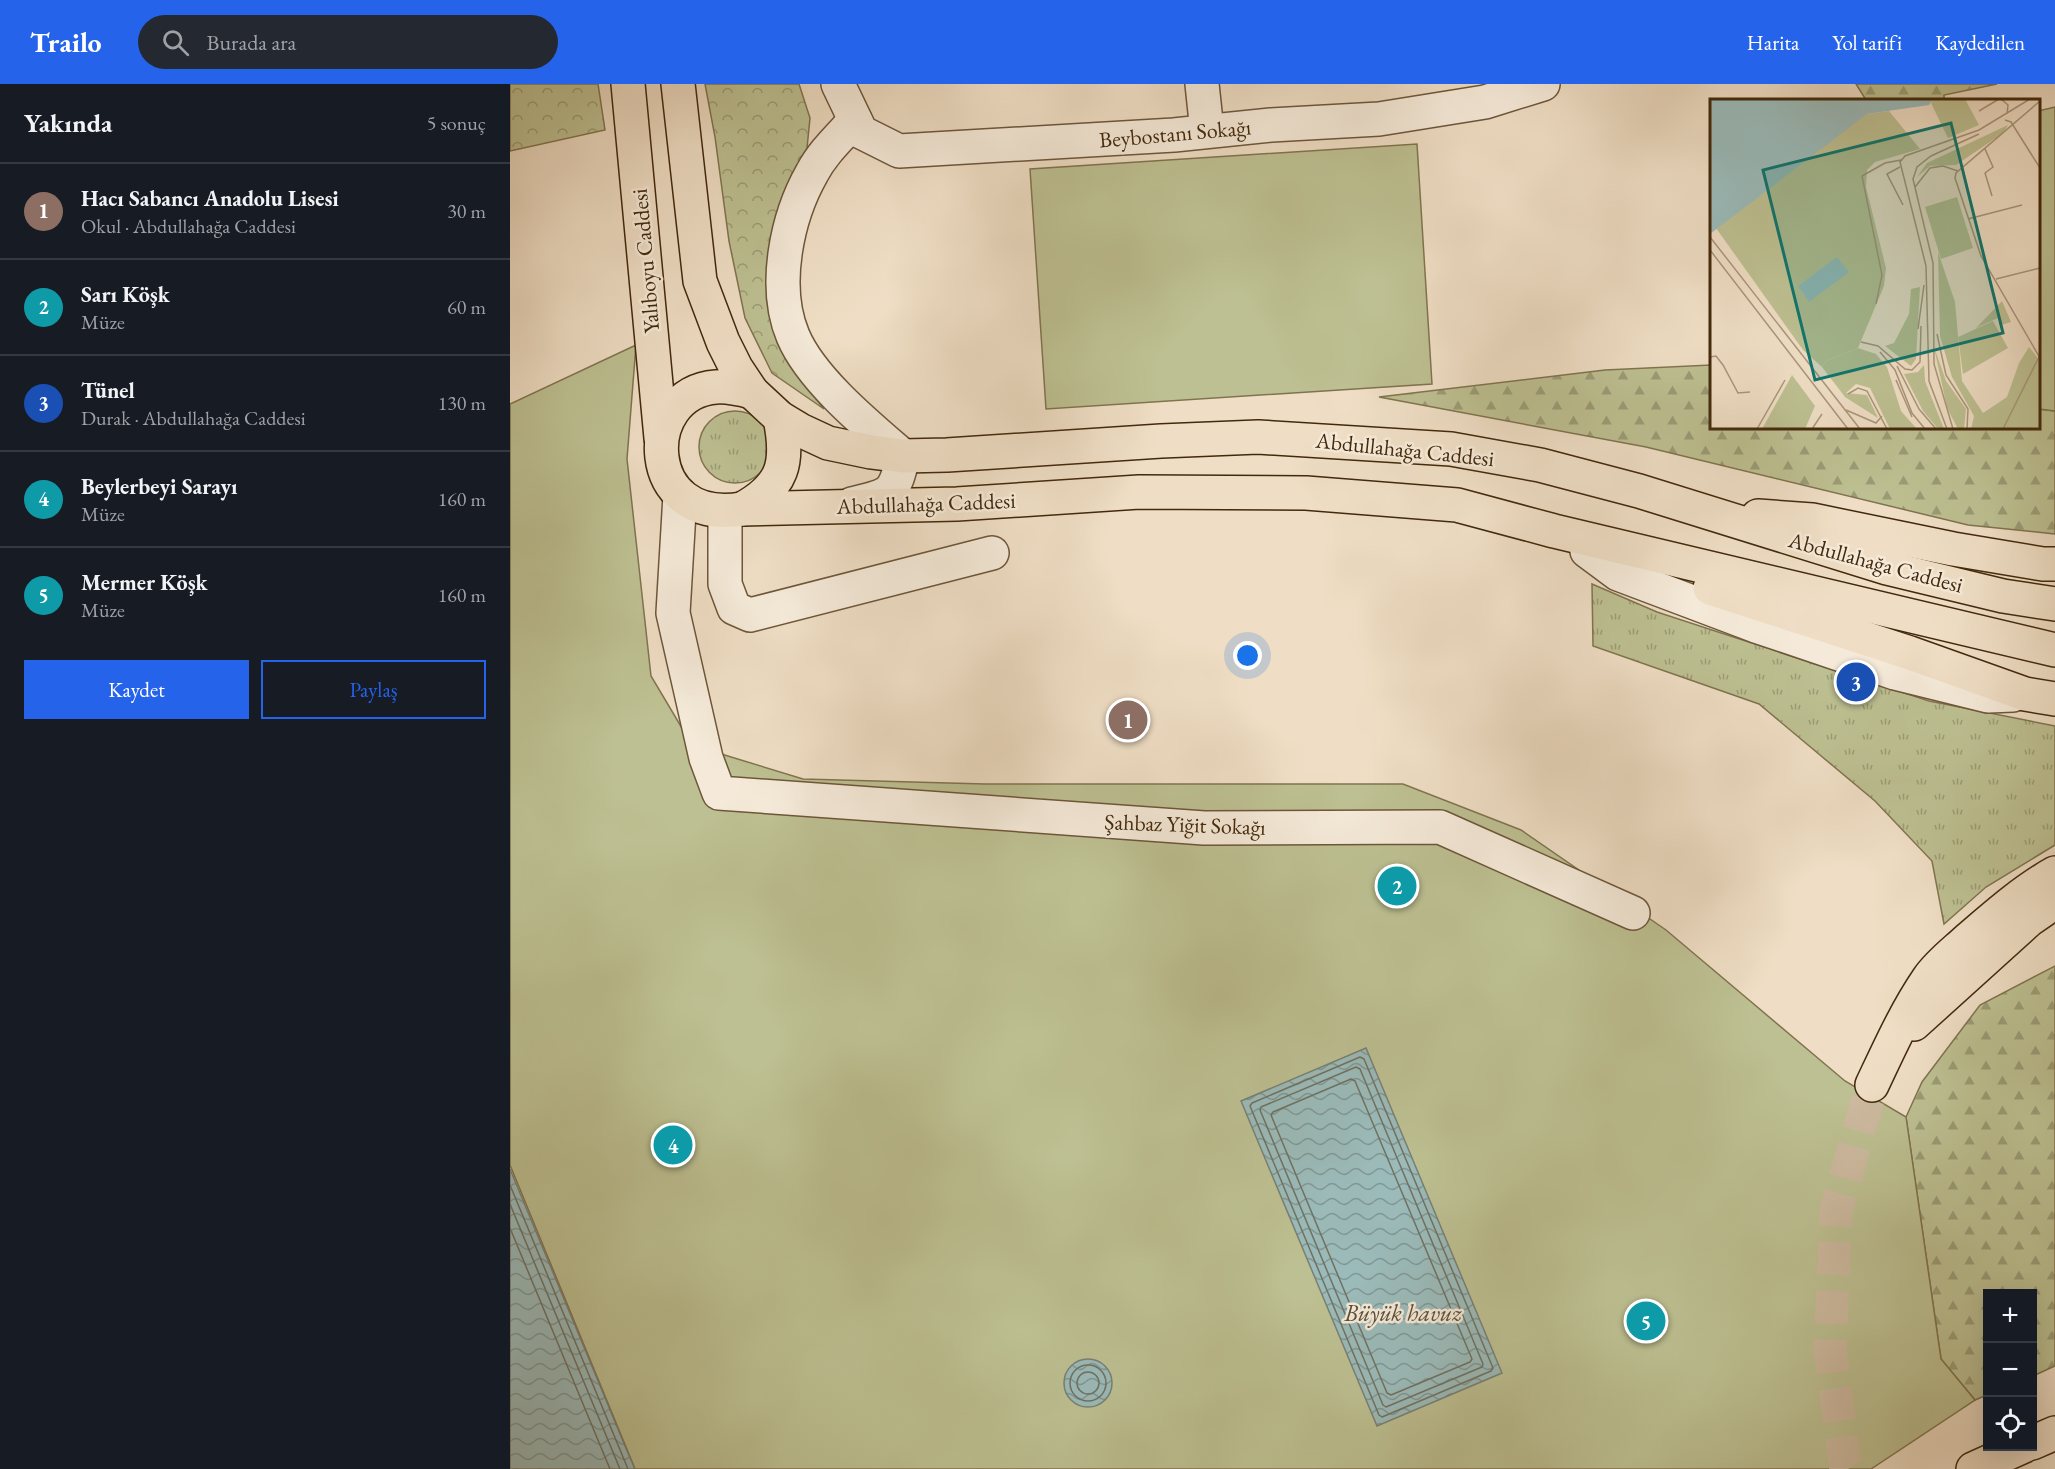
<!DOCTYPE html>
<html lang="tr">
<head>
<meta charset="utf-8">
<style>
	body { margin:0; font-family:"EB Garamond",serif; background:#242831; color:#f1f3f6 }
	.controls { position:absolute; right:18px; bottom:18px; display:grid; overflow:hidden; border-radius:0px; box-shadow:0 6px 24px #0002 }
	.controls button { width:54px; height:54px; display:grid; place-items:center; padding:0; border:0; border-bottom:2px solid #363941; background:#171b24; color:#f1f3f6; font:30px sans-serif }
	.you { position:absolute; left:738px; top:572px; width:21px; height:21px; margin:-15px; border:4px solid #fff; border-radius:50%; background:#1a73e8; box-shadow:0 0 0 9px #1a73e833 }
	.badge { display:grid; place-items:center; width:39px; height:39px; border-radius:50%; background:#2563eb; color:#fff; font-size:20px; font-weight:700 }
	.pin { position:absolute; translate:-50% -50%; border:3px solid #fff; box-shadow:0 2px 6px #0006 }
	.list { margin:0; padding:0; list-style:none }
	h2 { display:flex; justify-content:space-between; align-items:center; height:78px; margin:0; padding:0 24px; font-size:26px }
	h2 small { font-size:20px; font-weight:400; color:#9ea1a6 }
	.list li { display:grid; grid-template-columns:39px 1fr auto; gap:18px; align-items:center; box-sizing:border-box; height:96px; padding:0 24px; border-top:2px solid #363941 }
	.list b { display:block; font-size:22px; white-space:nowrap }
	.list p { margin:0; font-size:20px; white-space:nowrap; color:#9ea1a6 }
	.list em { font-size:20px; font-style:normal; color:#9ea1a6 }
	.actions { display:flex; gap:12px; padding:18px 24px }
	.actions a { flex:1; padding:14px 0; border:2px solid #2563eb; border-radius:0px; text-align:center; font-size:21px; color:#2563eb }
	.actions .main { background:#2563eb; color:#fff }
	.icon { flex:none; width:33px; height:33px; fill:none; stroke:currentColor; stroke-width:2; stroke-linecap:round; stroke-linejoin:round }
	.map { position:relative; flex:none; width:1545px; height:1385px; overflow:hidden }
	header { display:flex; align-items:center; gap:36px; box-sizing:border-box; height:84px; padding:0 30px; background:#2563eb; color:#fff }
	header strong { font-size:28px }
	nav { display:flex; gap:33px; margin-inline-start:auto; font-size:21px }
	.search { width:420px; height:54px; background:#242831; display:flex; align-items:center; gap:15px; box-sizing:border-box; padding:0 21px; border-radius:33px; color:#9ea1a6; font-size:22px }
	main { display:flex }
	aside { flex:1; background:#171b24 }
	.map>svg:first-child { display:block }
</style>
</head>
<body>
<header>
<strong>Trailo</strong>
<div class="search"><svg class="icon" aria-label="search" viewBox="0 0 24 24"><circle cx="10" cy="10" r="6"/><path d="M15 15l6 6"/></svg>Burada ara</div>
<nav><a>Harita</a><a>Yol tarifi</a><a>Kaydedilen</a></nav>
</header>
<main>
<aside>
<h2>Yakında<small>5 sonuç</small></h2>
<ul class="list">
<li><span class="badge" style="background:#8d6e63">1</span><div><b>Hacı Sabancı Anadolu Lisesi</b><p>Okul · Abdullahağa Caddesi</p></div><em>30 m</em></li>
<li><span class="badge" style="background:#0f9aa8">2</span><div><b>Sarı Köşk</b><p>Müze</p></div><em>60 m</em></li>
<li><span class="badge" style="background:#1a4fb4">3</span><div><b>Tünel</b><p>Durak · Abdullahağa Caddesi</p></div><em>130 m</em></li>
<li><span class="badge" style="background:#0f9aa8">4</span><div><b>Beylerbeyi Sarayı</b><p>Müze</p></div><em>160 m</em></li>
<li><span class="badge" style="background:#0f9aa8">5</span><div><b>Mermer Köşk</b><p>Müze</p></div><em>160 m</em></li>
</ul>
<div class="actions"><a class="main">Kaydet</a><a>Paylaş</a></div>
</aside>
<div class="map">
<svg width="1545" height="1385" viewBox="0 0 1545 1385">
	<defs>
		<pattern id="grass-tufts" width="24" height="20" patternUnits="userSpaceOnUse" patternTransform="scale(1.5)"><rect width="24" height="20" fill="#bdc092"/><path d="M3 7l-1-3M5 7V3M7 7l1-3M15 17l-1-3M17 17v-4M19 17l1-3" fill="none" stroke="#9b9c76"/></pattern>
		<pattern id="forest-firs" width="22" height="20" patternUnits="userSpaceOnUse" patternTransform="scale(1.5)"><rect width="22" height="20" fill="#bdc092"/><path d="M5 1l3.5 6h-7zM16 11l3.5 6h-7z" fill="#9b9c76"/></pattern>
		<pattern id="park-crowns" width="20" height="18" patternUnits="userSpaceOnUse" patternTransform="scale(1.5)"><rect width="20" height="18" fill="#bdc092"/><path d="M2 6a3 3 0 1 1 6 0M12 15a3 3 0 1 1 6 0" fill="none" stroke="#9b9c76"/></pattern>
		<pattern id="water-waves" width="16" height="10" patternUnits="userSpaceOnUse" patternTransform="scale(1.5)"><rect width="16" height="10" fill="#9bbbba"/><path d="M0 5q4-4 8 0t8 0" fill="none" stroke="#809896"/></pattern>
	</defs>
	<rect width="100%" height="100%" fill="#efdec5"/>
	<filter id="stains"><feTurbulence type="fractalNoise" baseFrequency=".00333" numOctaves="4"/><feColorMatrix values="0 0 0 0 .2 0 0 0 0 .09 0 0 0 0 .02 0 0 0 .5 -.17"/></filter>
	<radialGradient id="worn" r=".72"><stop offset=".6" stop-color="#630" stop-opacity="0"/><stop offset="1" stop-color="#630" stop-opacity=".3"/></radialGradient>
	<!-- grass -->
	<g fill="url(#grass-tufts)" stroke="#80744f" stroke-width="1.5">
		<circle cx="225" cy="363" r="36"/>
		<polygon points="1082,500 1147,528 1419,617 1545,642 1545,761 1476,803 1434,840 1422,777 1365,717 1249,620 1083,562"/>
	</g>
	<!-- forest -->
	<g fill="url(#forest-firs)" stroke="#80744f" stroke-width="1.5">
		<polygon points="1346,0 1487,0 1434,11 1434,16 1356,16"/>
		<polygon points="1201,281 1202,344 1528,344 1529,325 1545,327 1545,450 1458,441 1136,363 869,313 1095,286"/>
		<polygon points="1545,882 1545,1282 1523,1292 1522,1210 1478,1210 1477,1311 1465,1316 1431,1275 1396,1033 1412,998 1470,921"/>
	</g>
	<!-- park -->
	<g fill="url(#park-crowns)" stroke="#80744f" stroke-width="1.5">
		<polygon points="0,0 88,0 95,46 0,67"/>
		<polygon points="195,0 289,0 300,34 297,64 262,149 279,279 314,325 262,289 235,234 219,157 205,53"/>
	</g>
	<!-- garden -->
	<g fill="#bdc092" stroke="#80744f" stroke-width="1.5">
		<polygon points="1545,23 1545,327 1529,325 1528,27"/>
		<polygon points="907,60 922,300 536,325 520,85"/>
		<polygon points="126,261 117,375 141,592 182,661 293,695 475,700 893,700 1011,746 1156,846 1335,997 1396,1033 1431,1275 1465,1316 1361,1385 125,1385 0,1081 0,320"/>
	</g>
	<!-- water -->
	<g fill="url(#water-waves)" stroke="#788174" stroke-width="1.5">
		<polygon points="856,964 992,1289 867,1342 731,1017"/>
		<polygon points="0,1085 118,1369 125,1385 0,1385"/>
		<circle cx="578" cy="1299" r="24"/>
	</g>
	<g fill="none" stroke-linecap="round" stroke-linejoin="round">
		<!-- shore -->
		<g stroke="#6f7263" stroke-width="1.5">
			<polygon points="850,973 854,975 983,1284 981,1287 872,1333 869,1331 740,1022 742,1019"/>
			<polygon points="846,983 850,985 973,1280 972,1283 876,1323 873,1321 750,1026 751,1023"/>
			<polygon points="841,995 845,997 962,1275 960,1278 881,1311 877,1309 761,1031 763,1028"/>
			<polyline points="0,1101 118,1385"/>
			<polyline points="0,1120 110,1385"/>
			<polyline points="0,1144 100,1385"/>
			<circle cx="578" cy="1299" r="18"/>
			<circle cx="578" cy="1299" r="11"/>
		</g>
		<!-- major-tunnel -->
		<polyline stroke="#cdbaa0" stroke-width="33" stroke-dasharray="33 16" stroke-linecap="butt" points="1338,1385 1335,1380 1320,1266 1326,1126 1362,1001"/>
		<defs>
			<g id="minor">
				<polyline points="328,0 351,48 389,67 664,51 761,41 869,35 975,18 1033,0"/>
				<polyline points="692,0 697,47"/>
				<polyline points="170,411 163,529 196,674 209,709 694,744 930,743 1123,829"/>
				<path d="M 342,420 C 380,410 384,413 393,372 C 357,341 301,295 283,252 C 262,202 277,133 302,89 C 313,68 330,53 345,36"/>
				<polyline points="215,427 215,500 224,524 240,531 482,469"/>
				<polyline points="1077,467 1108,490 1246,542 1385,589 1478,612 1503,611"/>
			</g>
			<g id="major">
				<polyline points="118,0 151,354"/>
				<polyline points="168,0 190,197 213,258 226,284 242,308 270,334 290,346 318,359 361,368 393,372 437,371 651,357 748,353 941,365 1030,381 1129,407 1377,484 1493,512 1545,520"/>
				<path d="M 242,308 C 230,305 218,302 206,303 C 128,309 131,442 232,425 L 447,420 L 629,408 L 796,409 L 947,421 L 1044,447 L 1545,566"/>
				<path d="M 232,425 C 274,402 279,379 270,334"/>
				<polyline points="1248,432 1302,436 1443,465 1533,480 1545,480"/>
				<polyline points="1200,504 1400,569 1515,610 1545,615"/>
				<polyline points="1404,940 1519,836 1545,818"/>
				<path d="M 1362,1001 C 1379,965 1396,927 1418,895 C 1428,880 1444,868 1457,856 C 1485,832 1513,807 1545,789"/>
			</g>
			<g id="highway">
				<polyline points="1522,1359 1545,1349"/>
				<polyline points="1463,1385 1514,1362"/>
			</g>
		</defs>
		<!-- minor casing -->
		<use href="#minor" stroke="#6e563a" stroke-width="36"/>
		<!-- major casing -->
		<use href="#major" stroke="#43290c" stroke-width="36"/>
		<!-- highway casing -->
		<use href="#highway" stroke="#43290c" stroke-width="36"/>
		<!-- minor -->
		<use href="#minor" stroke="#f5ead9" stroke-width="33"/>
		<!-- major -->
		<use href="#major" stroke="#efdec5" stroke-width="33"/>
		<!-- highway -->
		<use href="#highway" stroke="#efdec5" stroke-width="33"/>
	</g>
	<g text-anchor="middle" stroke-width="5" stroke-linejoin="round" paint-order="stroke">
		<!-- street labels -->
		<g font-size="22" fill="#43290c" stroke="#f5ead9">
			<text transform="translate(665 49) rotate(-5)" y="8">Beybostanı Sokağı</text>
			<text transform="translate(135 177) rotate(-95)" y="8">Yalıboyu Caddesi</text>
			<text transform="translate(895 365) rotate(6)" y="8">Abdullahağa Caddesi</text>
			<text transform="translate(416 419) rotate(-2)" y="8">Abdullahağa Caddesi</text>
			<text transform="translate(1366 478) rotate(15)" y="8">Abdullahağa Caddesi</text>
			<text transform="translate(675 740) rotate(2)" y="8">Şahbaz Yiğit Sokağı</text>
		</g>
		<!-- water labels -->
		<g font-size="24" font-style="italic" fill="#594e38" stroke="#f5ead9">
			<text x="893" y="1237">Büyük havuz</text>
		</g>
	</g>
	<!-- overview -->
	<g transform="translate(1200 15)">
		<rect width="330" height="330" fill="#efdec5"/>
		<path d="M 210,188 L 206,260 L 201,267 L 175,247 L 184,244 L 199,215 L 201,190 ZM 224,248 L 236,282 L 256,310 L 254,330 L 248,330 L 237,309 ZM 214,266 L 215,282 L 234,330 L 228,330 L 213,312 L 194,275 L 208,273 Z" fill="#bdc092"/>
		<path d="M 228,153 L 245,203 L 252,282 L 273,314 L 297,298 L 309,264 L 319,248 L 330,262 L 330,330 L 261,330 L 264,317 L 242,278 L 230,237 ZM 292,202 L 301,223 L 291,226 L 288,219 L 266,229 ZM 148,249 L 166,255 L 177,268 L 191,312 L 207,330 L 180,330 L 160,289 L 146,285 L 136,294 L 157,296 L 168,319 L 135,298 L 112,268 L 116,262 ZM 82,276 L 105,307 L 95,330 L 52,330 Z" fill="#bdc092"/>
		<path d="M 223,0 L 255,0 L 269,26 L 238,39 L 221,4 ZM 298,26 L 293,34 L 246,66 L 220,67 L 207,78 L 217,64 Z" fill="#bdc092"/>
		<path d="M 179,12 L 210,50 L 165,63 L 157,71 L 156,88 L 176,169 L 174,187 L 148,249 L 116,262 L 112,268 L 93,251 L 6,129 L 140,27 L 157,15 ZM 247,98 L 263,149 L 231,160 L 215,108 ZM 283,222 L 298,249 L 253,275 L 248,238 Z" fill="#bdc092"/>
		<path d="M 0,0 L 223,0 L 219,6 L 157,15 L 0,135 ZM 127,158 L 139,173 L 99,203 L 88,187 Z" fill="#9bbbba"/>
		<path fill="none" stroke="#aa967b" stroke-width="1.5" d="M 291,0 L 298,6 L 297,15M 330,2 L 246,74 L 245,79 L 271,157 L 330,259M 269,12 L 289,0M 295,21 L 301,23 L 330,69M 275,50 L 283,68 L 275,74 L 282,97M 190,68 L 177,75 L 193,106M 205,88 L 220,69 L 233,67 L 248,72M 258,120 L 312,106M 0,138 L 150,330M 0,151 L 138,330M 286,180 L 330,169M 166,205 L 172,176 L 152,77 L 175,64 L 191,61M 208,230 L 214,186M 227,235 L 236,276 L 258,310 L 257,330M 151,243 L 168,247 L 195,270 L 202,271 L 210,263 L 211,227M 170,253 L 185,271 L 202,314 L 215,330M 0,258 L 6,257 L 13,266 L 28,294 L 40,293M 187,267 L 209,310 L 226,330M 186,281 L 202,318M 138,295 L 148,289 L 157,292 L 177,330M 136,311 L 166,324 L 172,317M 47,330 L 75,281M 102,330 L 112,315M 237,330 L 219,282 L 216,167 L 190,63 L 195,57 L 269,31 L 320,0M 243,330 L 224,265 L 223,164 L 203,80 L 207,68 L 221,57 L 269,35M 293,330 L 329,258"/>
		<path fill="#0f766e" fill-opacity="0.15" stroke="#0f766e" stroke-width="3" d="M 241,24 L 293,234 L 105,281 L 53,71 Z"/>
		<rect width="330" height="330" fill="none" stroke="#43290c" stroke-width="3"/>
	</g>
	<rect width="100%" height="100%" filter="url(#stains)"/>
	<rect width="100%" height="100%" fill="url(#worn)"/>
</svg>
<div class="controls">
<button>+</button>
<button>−</button>
<button><svg class="icon" aria-label="locate" viewBox="0 0 24 24"><circle cx="12" cy="12" r="6"/><path d="M12 2v4M12 18v4M2 12h4M18 12h4"/></svg></button>
</div>
<div class="you"></div>
<div class="pin badge" style="left:618px;top:636px;background:#8d6e63">1</div>
<div class="pin badge" style="left:887px;top:802px;background:#0f9aa8">2</div>
<div class="pin badge" style="left:1346px;top:598px;background:#1a4fb4">3</div>
<div class="pin badge" style="left:163px;top:1061px;background:#0f9aa8">4</div>
<div class="pin badge" style="left:1136px;top:1237px;background:#0f9aa8">5</div>
</div>
</main>
</body>
</html>
